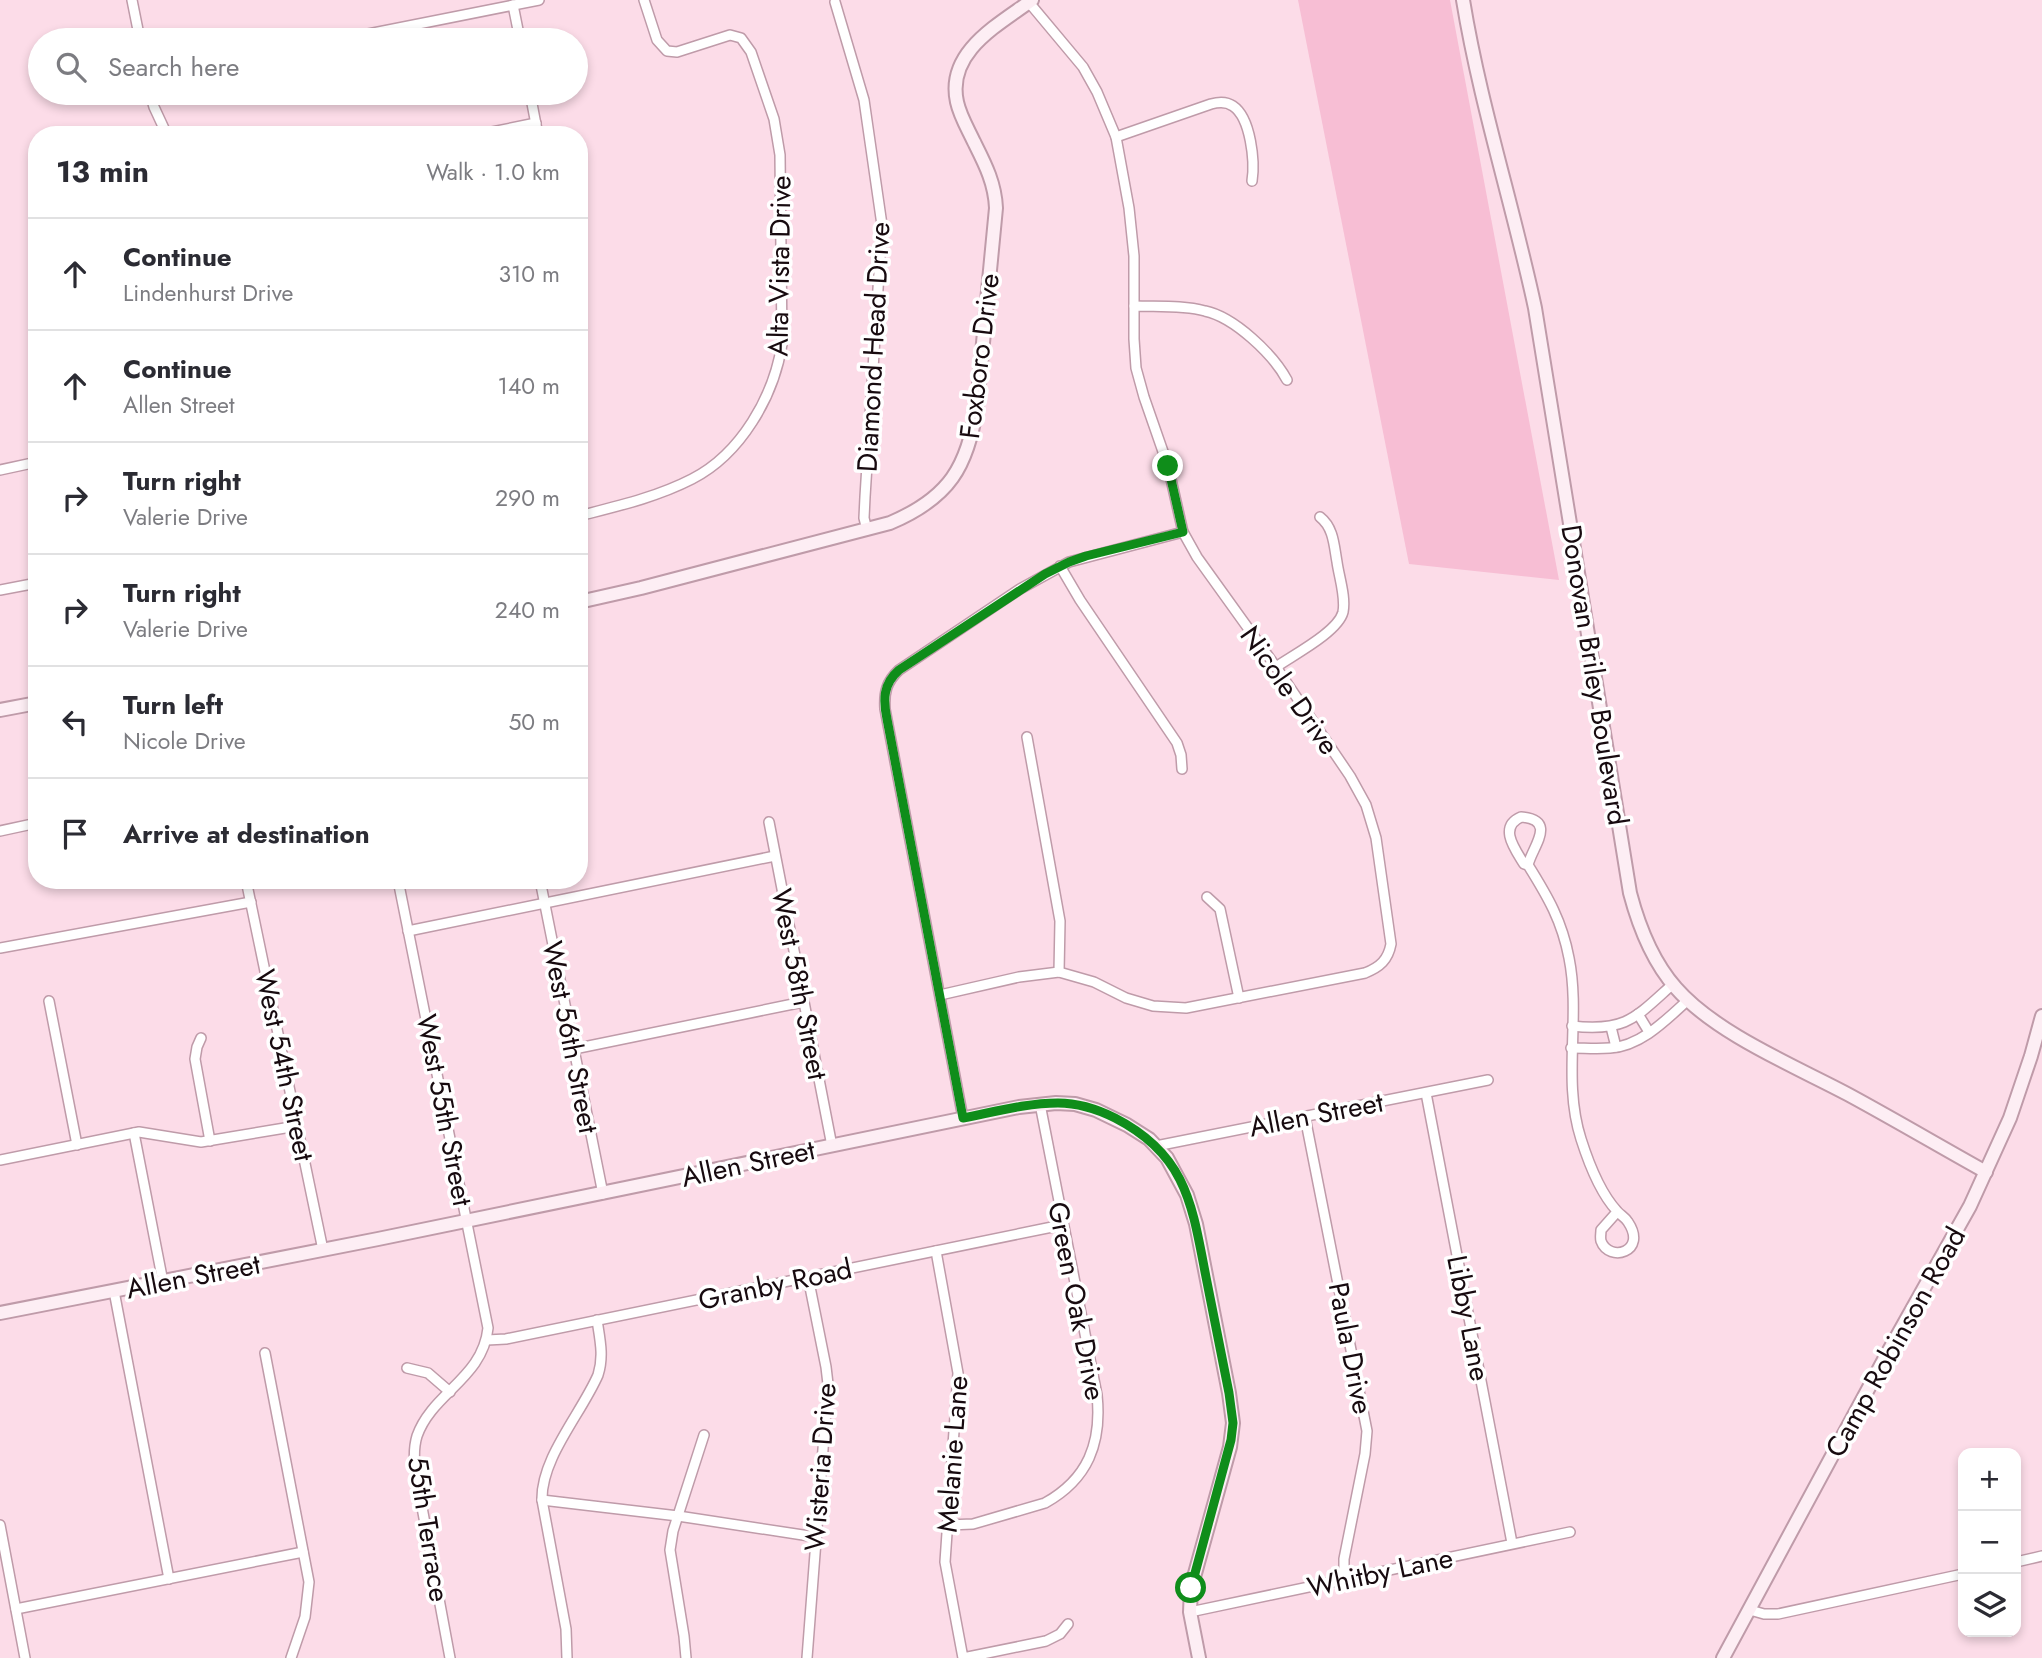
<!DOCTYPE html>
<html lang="en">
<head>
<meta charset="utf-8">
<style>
	body { margin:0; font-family:Jost,sans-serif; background:#f2f2f3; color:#2b2b33 }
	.controls { position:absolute; right:21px; bottom:21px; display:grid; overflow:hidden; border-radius:14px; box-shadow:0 4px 10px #0003 }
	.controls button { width:63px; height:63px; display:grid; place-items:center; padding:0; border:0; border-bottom:2px solid #e1e1e2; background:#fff; color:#2b2b33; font:35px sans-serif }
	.stop { position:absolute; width:21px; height:21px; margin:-16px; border:5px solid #0f8d1a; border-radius:50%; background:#fff }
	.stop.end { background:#0f8d1a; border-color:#fff; box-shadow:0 2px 7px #0008 }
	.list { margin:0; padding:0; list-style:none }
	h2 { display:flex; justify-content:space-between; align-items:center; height:91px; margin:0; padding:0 28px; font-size:30px }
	h2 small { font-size:23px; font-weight:400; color:#7c7c81 }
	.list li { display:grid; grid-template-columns:46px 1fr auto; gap:21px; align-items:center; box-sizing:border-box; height:112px; padding:0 28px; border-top:2px solid #e1e1e2 }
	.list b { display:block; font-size:26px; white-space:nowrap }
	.list p { margin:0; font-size:23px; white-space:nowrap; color:#7c7c81 }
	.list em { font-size:23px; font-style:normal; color:#7c7c81 }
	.icon { flex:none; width:38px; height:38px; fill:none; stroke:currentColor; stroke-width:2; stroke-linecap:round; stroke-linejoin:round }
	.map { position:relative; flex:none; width:2042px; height:1658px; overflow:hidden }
	.search { position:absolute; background:#fff; box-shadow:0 4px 10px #0003; left:28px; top:28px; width:560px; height:77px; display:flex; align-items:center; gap:18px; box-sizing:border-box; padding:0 24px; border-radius:38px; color:#7c7c81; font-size:26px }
	.panel { position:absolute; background:#fff; box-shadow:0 4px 10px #0003; left:28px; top:126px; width:560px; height:763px; border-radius:28px }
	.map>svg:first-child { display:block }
</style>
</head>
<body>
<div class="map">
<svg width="2042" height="1658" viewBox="0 0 2042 1658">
	<rect width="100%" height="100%" fill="#fcdce8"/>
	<!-- green -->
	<polygon fill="#f7bed4" points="1298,0 1450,0 1559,580 1409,564"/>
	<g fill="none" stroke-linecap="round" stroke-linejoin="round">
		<defs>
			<g id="street">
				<polyline points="132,0 140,40"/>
				<polyline points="835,2 864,100 882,225 865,497 864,518 867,530"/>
				<polyline points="513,5 520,40"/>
				<polyline points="338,40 539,0"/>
				<polyline points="150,93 154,107 167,135"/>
				<polyline points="530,93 538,135"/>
				<polyline points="477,135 536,123"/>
				<path d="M 1116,137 L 1211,104 C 1218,102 1226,101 1233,106 C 1251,118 1255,162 1252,181"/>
				<path d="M 1134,306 C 1157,307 1182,305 1205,311 C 1234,317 1273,354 1287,380"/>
				<polyline points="0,470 37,462"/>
				<path d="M 579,516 C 618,506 657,497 692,479 C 741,454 774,396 782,344 L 780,155 L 774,119 L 751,52 L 741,38 L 730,35 L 677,52 L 667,51 L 657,40 L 644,0"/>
				<polyline points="1060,566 1080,600 1177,743 1181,755 1182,769"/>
				<polyline points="0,590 37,583"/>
				<path d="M 1276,667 C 1293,655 1338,632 1343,612 C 1346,597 1339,577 1337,562 C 1334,546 1334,528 1320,517"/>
				<polyline points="1027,737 1060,921 1059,972"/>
				<polyline points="769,822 832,1146"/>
				<polyline points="0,831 37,823"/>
				<path d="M 1528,865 C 1532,847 1558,820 1521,817 C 1498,827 1515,849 1524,864 L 1528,865 C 1548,897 1562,921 1569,958 C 1581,1018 1562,1080 1581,1139 C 1588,1161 1601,1194 1617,1211 C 1620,1215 1625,1217 1628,1222 C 1648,1252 1609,1263 1601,1241 C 1600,1237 1601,1234 1601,1230 L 1617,1212"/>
				<polyline points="246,880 323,1250"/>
				<path d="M 398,880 L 488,1328 C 483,1378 432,1393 417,1436 C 413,1449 414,1462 416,1475 L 450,1658"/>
				<polyline points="540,880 603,1194"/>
				<polyline points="1207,897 1220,909 1239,998"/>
				<polyline points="408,931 775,856"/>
				<polyline points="0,948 251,902"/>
				<path d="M 940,995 L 1019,977 L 1059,972 L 1094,982 L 1126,998 L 1153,1006 L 1186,1008 L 1365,973 C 1380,967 1388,960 1391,944 L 1376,838 L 1366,805 L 1350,776 L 1276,667 L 1197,557 L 1183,532 L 1168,466 L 1144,397 L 1136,368 L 1134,339 L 1134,256 L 1129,208 L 1116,137 L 1097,92 L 1083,67 L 1027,0"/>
				<polyline points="49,1001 77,1145"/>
				<polyline points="1638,1014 1649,1032"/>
				<path d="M 1572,1026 C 1626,1032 1635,1018 1673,984"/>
				<polyline points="1611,1027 1616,1047"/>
				<polyline points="201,1038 197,1047 195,1059 210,1141"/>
				<path d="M 1571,1048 C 1584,1048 1597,1049 1610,1048 C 1641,1046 1666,1020 1688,1000"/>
				<polyline points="574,1049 803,1002"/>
				<polyline points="1426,1093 1512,1543"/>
				<polyline points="1305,1117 1367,1431 1365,1454 1344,1559 1344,1580"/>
				<path d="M 963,1118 L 885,709 C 884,693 886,682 899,670 L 1020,589 L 1069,562 L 1183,532"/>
				<polyline points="134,1133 163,1282"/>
				<polyline points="1156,1146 1488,1080"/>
				<polyline points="0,1160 139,1132 201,1142 297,1126"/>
				<polyline points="936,1251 958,1373 945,1562 963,1658 1046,1641 1060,1634 1068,1624"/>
				<polyline points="114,1291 169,1579"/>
				<polyline points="487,1340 506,1339 1062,1225"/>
				<polyline points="265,1353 309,1582 305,1617 291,1658"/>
				<polyline points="407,1368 428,1373 450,1392"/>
				<polyline points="542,1500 678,1516 816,1537"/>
				<polyline points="0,1525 25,1658"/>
				<path d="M 948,1525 L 973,1524 L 1045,1503 C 1088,1479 1102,1443 1097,1395 L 1040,1104"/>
				<polyline points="2016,1562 2042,1556"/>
				<polyline points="16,1609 303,1552"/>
				<polyline points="1750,1610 1764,1614 1778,1614 1963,1574"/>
				<polyline points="1190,1612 1570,1532"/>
				<path d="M 567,1658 L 566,1629 L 542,1500 C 541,1458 581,1414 598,1375 C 604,1356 600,1340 597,1320"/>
				<polyline points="686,1658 684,1636 670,1550 673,1531 704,1435"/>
				<polyline points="807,1658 828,1384 826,1367 808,1277"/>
			</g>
			<g id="secondary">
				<path d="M 1463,0 C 1480,104 1513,205 1535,308 L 1630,893 C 1639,927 1652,961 1676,988 C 1716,1034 1797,1067 1851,1096 C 1897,1121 1941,1147 1986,1172"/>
				<path d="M 579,602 L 641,588 L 890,523 C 949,498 968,467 977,405 L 996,208 C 995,183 985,164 974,142 C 968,129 960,116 957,102 C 946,52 998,25 1032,0"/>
				<polyline points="0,710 37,703"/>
				<polyline points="0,1313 378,1239 1019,1107 1056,1103 1075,1104 1096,1110 1127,1125 1149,1139 1167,1158 1187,1195 1196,1224 1229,1393 1233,1423 1230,1447 1191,1588 1190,1612 1199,1658"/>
				<polyline points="1723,1658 1887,1354 1970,1206 2010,1118 2031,1056 2042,1016"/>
			</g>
		</defs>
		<!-- street casing -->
		<use href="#street" stroke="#bf9ba9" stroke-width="12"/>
		<!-- secondary casing -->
		<use href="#secondary" stroke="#bf9ba9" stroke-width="16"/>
		<!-- street -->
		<use href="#street" stroke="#fff" stroke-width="9"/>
		<!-- secondary -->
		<use href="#secondary" stroke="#fdeef4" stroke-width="12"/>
	</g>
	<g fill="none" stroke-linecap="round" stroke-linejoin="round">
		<!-- route -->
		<path stroke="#0f8d1a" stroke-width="9" d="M 1168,466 L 1183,532 L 1086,556 L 1069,562 L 1045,574 L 899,670 C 883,684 883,700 887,719 L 963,1118 C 994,1112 1027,1103 1058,1103 C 1079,1103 1097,1109 1115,1118 C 1187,1155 1192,1205 1206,1277 C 1214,1316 1221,1354 1229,1393 L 1233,1423 L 1231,1440 L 1191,1588"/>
	</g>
	<g text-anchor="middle" stroke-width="7" stroke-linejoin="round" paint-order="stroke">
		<!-- street labels -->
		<g font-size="28" fill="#170a0f" stroke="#fff">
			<text transform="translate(779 266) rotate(-89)" y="10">Alta Vista Drive</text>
			<text transform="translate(873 347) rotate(-87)" y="10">Diamond Head Drive</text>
			<text transform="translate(979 356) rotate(-83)" y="10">Foxboro Drive</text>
			<text transform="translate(1595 675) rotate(81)" y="10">Donovan Briley Boulevard</text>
			<text transform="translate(1290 690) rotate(55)" y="10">Nicole Drive</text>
			<text transform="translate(800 984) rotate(79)" y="10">West 58th Street</text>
			<text transform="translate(571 1037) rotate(79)" y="10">West 56th Street</text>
			<text transform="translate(285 1065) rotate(78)" y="10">West 54th Street</text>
			<text transform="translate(445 1110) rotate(79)" y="10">West 55th Street</text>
			<text transform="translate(1316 1114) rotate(-11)" y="10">Allen Street</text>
			<text transform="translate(748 1163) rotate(-12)" y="10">Allen Street</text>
			<text transform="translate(193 1276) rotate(-11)" y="10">Allen Street</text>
			<text transform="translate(775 1284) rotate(-12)" y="10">Granby Road</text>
			<text transform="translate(1077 1301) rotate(79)" y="10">Green Oak Drive</text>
			<text transform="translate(1469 1318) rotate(79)" y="10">Libby Lane</text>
			<text transform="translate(1895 1342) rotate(-61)" y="10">Camp Robinson Road</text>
			<text transform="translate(1351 1348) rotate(79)" y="10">Paula Drive</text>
			<text transform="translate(952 1454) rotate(-86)" y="10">Melanie Lane</text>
			<text transform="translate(820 1467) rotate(-86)" y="10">Wisteria Drive</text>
			<text transform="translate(429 1529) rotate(81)" y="10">55th Terrace</text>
			<text transform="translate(1380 1572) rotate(-12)" y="10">Whitby Lane</text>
		</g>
	</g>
</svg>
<div class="controls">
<button>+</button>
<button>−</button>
<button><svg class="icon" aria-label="layers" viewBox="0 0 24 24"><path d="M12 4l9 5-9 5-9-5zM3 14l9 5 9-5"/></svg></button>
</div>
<div class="stop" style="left:1191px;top:1588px"></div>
<div class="stop end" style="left:1168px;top:466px"></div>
<div class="search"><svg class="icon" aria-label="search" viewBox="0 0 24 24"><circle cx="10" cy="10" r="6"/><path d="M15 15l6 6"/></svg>Search here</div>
<section class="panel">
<h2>13 min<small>Walk · 1.0 km</small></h2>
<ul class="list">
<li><svg class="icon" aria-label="ahead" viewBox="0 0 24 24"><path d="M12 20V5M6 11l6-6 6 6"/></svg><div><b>Continue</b><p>Lindenhurst Drive</p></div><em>310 m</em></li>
<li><svg class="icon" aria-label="ahead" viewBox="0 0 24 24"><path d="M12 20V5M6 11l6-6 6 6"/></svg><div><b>Continue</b><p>Allen Street</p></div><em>140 m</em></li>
<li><svg class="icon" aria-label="right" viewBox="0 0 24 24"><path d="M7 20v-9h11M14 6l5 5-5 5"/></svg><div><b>Turn right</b><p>Valerie Drive</p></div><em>290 m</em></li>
<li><svg class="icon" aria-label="right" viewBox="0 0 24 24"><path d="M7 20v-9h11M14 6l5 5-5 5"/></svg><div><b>Turn right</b><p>Valerie Drive</p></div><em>240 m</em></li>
<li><svg class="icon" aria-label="left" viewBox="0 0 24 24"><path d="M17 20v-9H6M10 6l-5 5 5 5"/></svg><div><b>Turn left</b><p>Nicole Drive</p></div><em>50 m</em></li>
<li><svg class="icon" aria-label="arrive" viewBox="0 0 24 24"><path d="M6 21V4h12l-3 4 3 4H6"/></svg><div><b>Arrive at destination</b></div></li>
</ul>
</section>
</div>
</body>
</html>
